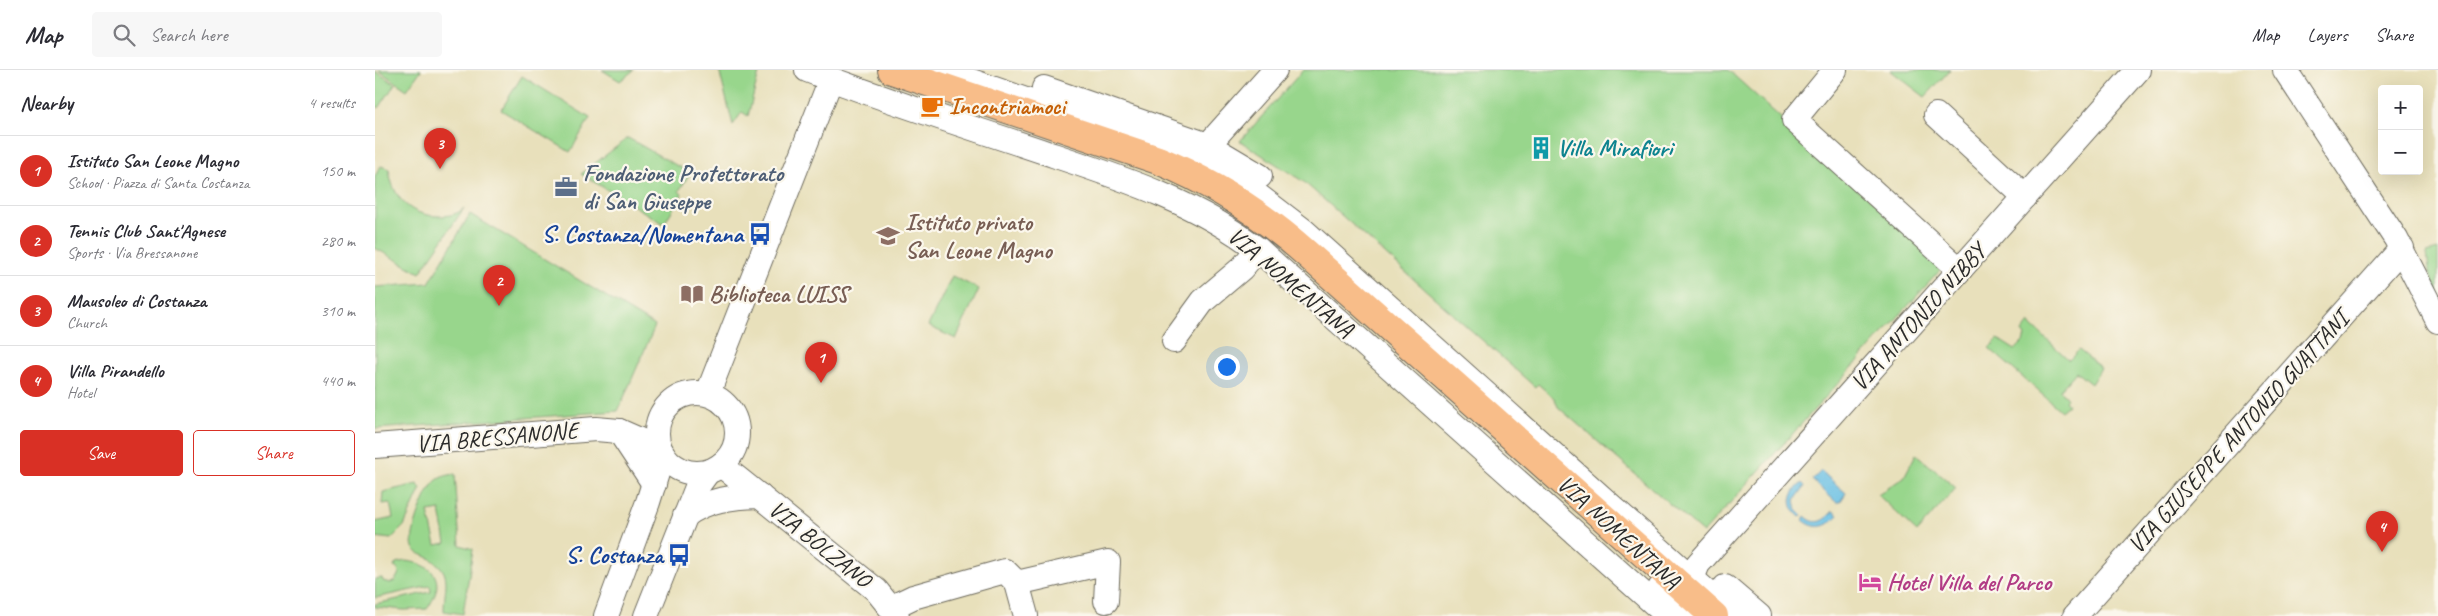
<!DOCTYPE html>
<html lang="en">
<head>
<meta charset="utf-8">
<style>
	body { margin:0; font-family:Caveat,sans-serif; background:#f7f7f7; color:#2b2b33 }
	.controls { position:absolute; right:15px; top:15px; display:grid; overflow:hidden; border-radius:5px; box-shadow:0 5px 20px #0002 }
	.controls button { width:45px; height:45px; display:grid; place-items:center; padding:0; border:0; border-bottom:1px solid #e1e1e2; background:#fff; color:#2b2b33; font:25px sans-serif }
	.you { position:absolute; left:851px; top:296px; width:18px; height:18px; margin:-12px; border:4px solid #fff; border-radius:50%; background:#1a73e8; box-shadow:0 0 0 8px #1a73e833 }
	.badge { display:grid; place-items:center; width:32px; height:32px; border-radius:50%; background:#d93025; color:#fff; font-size:16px; font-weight:700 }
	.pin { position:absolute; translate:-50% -41px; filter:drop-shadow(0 1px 2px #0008) }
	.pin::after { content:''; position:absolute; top:26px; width:18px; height:15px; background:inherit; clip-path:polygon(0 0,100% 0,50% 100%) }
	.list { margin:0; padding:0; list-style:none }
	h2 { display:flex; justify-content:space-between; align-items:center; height:65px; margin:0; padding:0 20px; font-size:21px }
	h2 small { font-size:16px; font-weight:400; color:#7c7c81 }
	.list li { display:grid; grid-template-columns:32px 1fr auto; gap:15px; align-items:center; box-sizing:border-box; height:70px; padding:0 20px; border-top:1px solid #e1e1e2 }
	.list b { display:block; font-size:19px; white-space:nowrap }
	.list p { margin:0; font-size:16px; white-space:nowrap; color:#7c7c81 }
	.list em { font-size:16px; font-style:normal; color:#7c7c81 }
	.actions { display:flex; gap:10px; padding:15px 20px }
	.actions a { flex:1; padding:11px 0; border:1px solid #d93025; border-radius:5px; text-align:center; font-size:18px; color:#d93025 }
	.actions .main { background:#d93025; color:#fff }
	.icon { flex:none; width:28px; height:28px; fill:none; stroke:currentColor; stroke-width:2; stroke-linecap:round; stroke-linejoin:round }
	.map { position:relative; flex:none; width:2063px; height:546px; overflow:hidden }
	header { display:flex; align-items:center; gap:30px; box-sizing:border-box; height:70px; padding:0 25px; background:#fff; border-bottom:1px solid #e1e1e2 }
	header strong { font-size:24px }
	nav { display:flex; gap:28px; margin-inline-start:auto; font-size:18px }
	.search { width:350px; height:45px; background:#f7f7f7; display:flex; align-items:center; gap:12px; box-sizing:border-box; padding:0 18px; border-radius:5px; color:#7c7c81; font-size:19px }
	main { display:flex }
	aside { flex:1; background:#fff }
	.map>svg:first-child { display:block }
</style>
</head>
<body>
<header>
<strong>Map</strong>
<div class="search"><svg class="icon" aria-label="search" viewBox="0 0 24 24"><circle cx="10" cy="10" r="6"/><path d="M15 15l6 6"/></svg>Search here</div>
<nav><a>Map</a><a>Layers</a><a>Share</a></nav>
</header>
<main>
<aside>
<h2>Nearby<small>4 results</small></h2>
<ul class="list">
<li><span class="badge">1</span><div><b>Istituto San Leone Magno</b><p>School · Piazza di Santa Costanza</p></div><em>150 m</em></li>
<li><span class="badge">2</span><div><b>Tennis Club Sant'Agnese</b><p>Sports · Via Bressanone</p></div><em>280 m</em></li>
<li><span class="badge">3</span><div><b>Mausoleo di Costanza</b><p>Church</p></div><em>310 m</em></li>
<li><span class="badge">4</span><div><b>Villa Pirandello</b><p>Hotel</p></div><em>440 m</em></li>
</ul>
<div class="actions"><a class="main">Save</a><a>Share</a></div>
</aside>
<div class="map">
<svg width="2063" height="546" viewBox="0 0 2063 546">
	<rect width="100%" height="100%" fill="#fbf7ec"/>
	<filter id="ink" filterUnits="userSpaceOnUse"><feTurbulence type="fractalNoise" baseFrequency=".02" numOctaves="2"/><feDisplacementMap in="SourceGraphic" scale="10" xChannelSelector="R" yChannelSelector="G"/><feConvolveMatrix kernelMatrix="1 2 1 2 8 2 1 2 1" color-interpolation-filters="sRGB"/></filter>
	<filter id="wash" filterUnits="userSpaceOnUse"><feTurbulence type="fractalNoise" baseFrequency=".0096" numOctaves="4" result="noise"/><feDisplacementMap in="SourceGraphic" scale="20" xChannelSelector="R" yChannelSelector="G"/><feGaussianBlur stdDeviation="1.12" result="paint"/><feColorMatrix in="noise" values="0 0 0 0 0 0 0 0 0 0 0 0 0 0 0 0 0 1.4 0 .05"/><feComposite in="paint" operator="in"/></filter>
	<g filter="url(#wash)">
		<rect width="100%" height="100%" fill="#e8e0bb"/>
		<!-- green -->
		<g fill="#98d68c" stroke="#62805c" fill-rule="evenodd">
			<polygon points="3,0 46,0 32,20"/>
			<polygon points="227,0 259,0 245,11"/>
			<polygon points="344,0 379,0 384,3 373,46 367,42 358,55"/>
			<polygon points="928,0 1353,0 1569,196 1328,463 1183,337 1180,329 1163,314 1160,317 929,112 865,71"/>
			<polygon points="1515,0 1575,0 1550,27"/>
			<polygon points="0,1 20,14 4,38 0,35"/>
			<polygon points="147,6 215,48 195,82 126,40"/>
			<polygon points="253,68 315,103 304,121 307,124 289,154 206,104"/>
			<path d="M 6,96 L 14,99 C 17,127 35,146 63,146 C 73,146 82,145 89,138 L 45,203 L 0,178 L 0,106 Z"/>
			<polygon points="95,144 280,256 243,341 0,359 0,217 54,213"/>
			<polygon points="2063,180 2063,224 2054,201 2052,183"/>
			<polygon points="577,206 604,219 581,269 553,256"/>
			<polygon points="1654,253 1694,290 1704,280 1726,298 1716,314 1701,302 1685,320 1692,329 1690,331 1693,335 1686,341 1614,278 1623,269 1640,280 1648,272 1650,266 1647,262"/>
			<polygon points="1541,384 1581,418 1542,462 1503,425 1529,407"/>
			<path d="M 80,404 L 85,475 L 98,479 L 88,544 L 69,541 C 69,514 80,501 50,486 C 45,484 40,482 38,477 C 33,466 52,417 62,410 C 67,406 74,405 80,404 ZM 65,440 L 71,473 L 61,475 L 53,442 Z"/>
			<polygon points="42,414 46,418 29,456 16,469 0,467 0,452 18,448 15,433 7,434 8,422"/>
			<path d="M 30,491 C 62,494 71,513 52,539 L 29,540 L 0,537 L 0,534 L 56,522 L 55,516 L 0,528 L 0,509 L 7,508 L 8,511 L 15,513 L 20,511 L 24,503 L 23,499 L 19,497 L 21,493 Z"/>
		</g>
		<!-- water -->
		<g fill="#67bfe4" stroke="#497588">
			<polygon points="1446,401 1471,423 1465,432 1461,432 1437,410"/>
			<path d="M 1427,413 L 1430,416 L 1420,430 L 1422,440 L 1427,445 L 1425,447 C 1412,436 1414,424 1427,413 Z"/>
			<path d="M 1458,441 L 1463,445 C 1453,457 1441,461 1428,450 L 1430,446 C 1441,457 1450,450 1458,441 Z"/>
		</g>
	</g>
	<g filter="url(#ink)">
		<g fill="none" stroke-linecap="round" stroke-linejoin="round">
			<defs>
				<g id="minor">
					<path d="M 432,0 C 511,31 592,56 672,83 C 747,108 822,132 885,181 L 1293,546"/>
					<polyline points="565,0 823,90 872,117 928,160 1359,546"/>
					<polyline points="1460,0 1419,50 1585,200"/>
					<polyline points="1910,0 2021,169 2063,251"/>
					<polyline points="669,18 833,75 885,106"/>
					<polyline points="1561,45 1650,127"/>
					<polyline points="825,87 833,75 900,0"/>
					<polyline points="799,271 828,231 867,198 883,179"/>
					<circle cx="322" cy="363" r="40"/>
					<polyline points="333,323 456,9"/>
					<polyline points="244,361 279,414"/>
					<polyline points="0,376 221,359 244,361 285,379"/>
					<polyline points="346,395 501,520 522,546"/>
					<path d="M 310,446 C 332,429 357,427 385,426"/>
					<polyline points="642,513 651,546"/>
					<polyline points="1350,517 1384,546"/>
					<polyline points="1285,518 1316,546"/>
					<polyline points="1312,521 1323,494 1763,0"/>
					<polyline points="517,537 538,527 630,501 642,513 733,492 731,531"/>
					<polyline points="231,546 273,432 288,384"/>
					<polyline points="271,546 322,417 333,402"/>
					<polyline points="1700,546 2027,178"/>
				</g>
				<path id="major" d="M 517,0 L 783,90 C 839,113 886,143 931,183 L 1339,546"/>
			</defs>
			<!-- minor casing -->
			<use href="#minor" stroke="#6d6a5d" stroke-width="26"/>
			<!-- major casing -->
			<use href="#major" stroke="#6d6a5d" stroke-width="30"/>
			<!-- minor -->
			<use href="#minor" stroke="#fff" stroke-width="24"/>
			<!-- major -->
			<use href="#major" stroke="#f8bd89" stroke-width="28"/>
		</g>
	</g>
	<!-- icons -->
	<defs>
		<symbol id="cafe-bare" viewBox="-9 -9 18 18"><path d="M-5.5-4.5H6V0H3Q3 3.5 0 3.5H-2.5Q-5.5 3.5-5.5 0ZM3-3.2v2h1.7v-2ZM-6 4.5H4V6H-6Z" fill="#e8710a" stroke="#fbf7ec" stroke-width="2.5" paint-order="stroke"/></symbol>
		<symbol id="building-bare" viewBox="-9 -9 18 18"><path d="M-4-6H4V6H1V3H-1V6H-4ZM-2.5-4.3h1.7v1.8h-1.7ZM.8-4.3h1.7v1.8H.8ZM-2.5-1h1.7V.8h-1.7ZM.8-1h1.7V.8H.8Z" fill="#0f9aa8" stroke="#fbf7ec" stroke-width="2.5" paint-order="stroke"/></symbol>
		<symbol id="office-bare" viewBox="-9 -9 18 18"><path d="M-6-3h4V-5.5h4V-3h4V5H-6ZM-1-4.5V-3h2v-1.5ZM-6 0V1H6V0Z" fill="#5c6f8a" stroke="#fbf7ec" stroke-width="2.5" paint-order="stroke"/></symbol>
		<symbol id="bus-bare" viewBox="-9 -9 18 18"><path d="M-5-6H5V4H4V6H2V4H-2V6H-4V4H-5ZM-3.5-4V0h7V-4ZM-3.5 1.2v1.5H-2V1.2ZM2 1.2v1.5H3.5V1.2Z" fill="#1a4fb4" stroke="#fbf7ec" stroke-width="2.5" paint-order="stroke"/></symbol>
		<symbol id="school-bare" viewBox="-9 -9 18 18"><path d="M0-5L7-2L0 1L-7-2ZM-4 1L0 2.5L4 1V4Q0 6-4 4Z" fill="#8d6e63" stroke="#fbf7ec" stroke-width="2.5" paint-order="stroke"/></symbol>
		<symbol id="library-bare" viewBox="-9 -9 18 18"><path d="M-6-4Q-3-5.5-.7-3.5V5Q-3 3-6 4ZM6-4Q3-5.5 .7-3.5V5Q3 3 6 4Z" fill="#8d6e63" stroke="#fbf7ec" stroke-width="2.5" paint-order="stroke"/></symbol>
		<symbol id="hotel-bare" viewBox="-9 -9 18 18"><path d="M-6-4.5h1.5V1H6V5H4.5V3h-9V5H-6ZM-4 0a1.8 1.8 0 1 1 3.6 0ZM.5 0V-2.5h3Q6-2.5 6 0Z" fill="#d1479c" stroke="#fbf7ec" stroke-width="2.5" paint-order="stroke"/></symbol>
	</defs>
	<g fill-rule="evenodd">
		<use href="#cafe-bare" x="541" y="20" width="32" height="32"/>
		<use href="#building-bare" x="1150" y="62" width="32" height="32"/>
		<use href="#office-bare" x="175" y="101" width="32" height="32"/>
		<use href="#bus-bare" x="369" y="148" width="32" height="32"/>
		<use href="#school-bare" x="497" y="150" width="32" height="32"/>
		<use href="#library-bare" x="301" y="208" width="32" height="32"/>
		<use href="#bus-bare" x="288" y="469" width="32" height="32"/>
		<use href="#hotel-bare" x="1479" y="496" width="32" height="32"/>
	</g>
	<g text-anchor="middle" stroke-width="4.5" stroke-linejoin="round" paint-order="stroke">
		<!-- food labels -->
		<g font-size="24" font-weight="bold" fill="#c56008" stroke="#fbf7ec" text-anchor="start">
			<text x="574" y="44">Incontriamoci</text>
		</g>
		<!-- culture labels -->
		<g font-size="24" font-weight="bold" fill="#0d838f" stroke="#fbf7ec" text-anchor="start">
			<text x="1182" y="86">Villa Mirafiori</text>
		</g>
		<!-- service labels -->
		<g font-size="24" font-weight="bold" fill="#4e5e75" stroke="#fbf7ec" text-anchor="start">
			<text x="208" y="111">Fondazione Protettorato<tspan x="208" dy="28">di San Giuseppe</tspan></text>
		</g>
		<!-- education labels -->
		<g font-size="24" font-weight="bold" fill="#785e54" stroke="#fbf7ec" text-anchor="start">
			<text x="530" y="160">Istituto privato<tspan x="530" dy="28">San Leone Magno</tspan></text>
			<text x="334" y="232">Biblioteca LUISS</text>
		</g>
		<!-- transit labels -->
		<g font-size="24" font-weight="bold" fill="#164399" stroke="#fbf7ec" text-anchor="end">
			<text x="368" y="172">S. Costanza/Nomentana</text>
			<text x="288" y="493">S. Costanza</text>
		</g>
		<!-- street labels -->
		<g font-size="24" fill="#2b2b2b" stroke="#fbf7ec">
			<text transform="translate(916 212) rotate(40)" y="8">VIA NOMENTANA</text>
			<text transform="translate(1543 247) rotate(-48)" y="8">VIA ANTONIO NIBBY</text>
			<text transform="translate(1863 362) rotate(-48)" y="8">VIA GIUSEPPE ANTONIO GUATTANI</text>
			<text transform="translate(122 367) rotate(-5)" y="8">VIA BRESSANONE</text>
			<text transform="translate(1244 462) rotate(42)" y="8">VIA NOMENTANA</text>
			<text transform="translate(445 474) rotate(39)" y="8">VIA BOLZANO</text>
		</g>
		<!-- hotel labels -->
		<g font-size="24" font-weight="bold" fill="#b23c85" stroke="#fbf7ec" text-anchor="start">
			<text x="1512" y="520">Hotel Villa del Parco</text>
		</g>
	</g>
</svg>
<div class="controls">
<button>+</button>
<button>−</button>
</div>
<div class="you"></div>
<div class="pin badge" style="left:446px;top:313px">1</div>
<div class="pin badge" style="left:124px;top:236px">2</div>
<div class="pin badge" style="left:65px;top:99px">3</div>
<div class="pin badge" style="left:2007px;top:482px">4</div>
</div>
</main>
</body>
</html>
